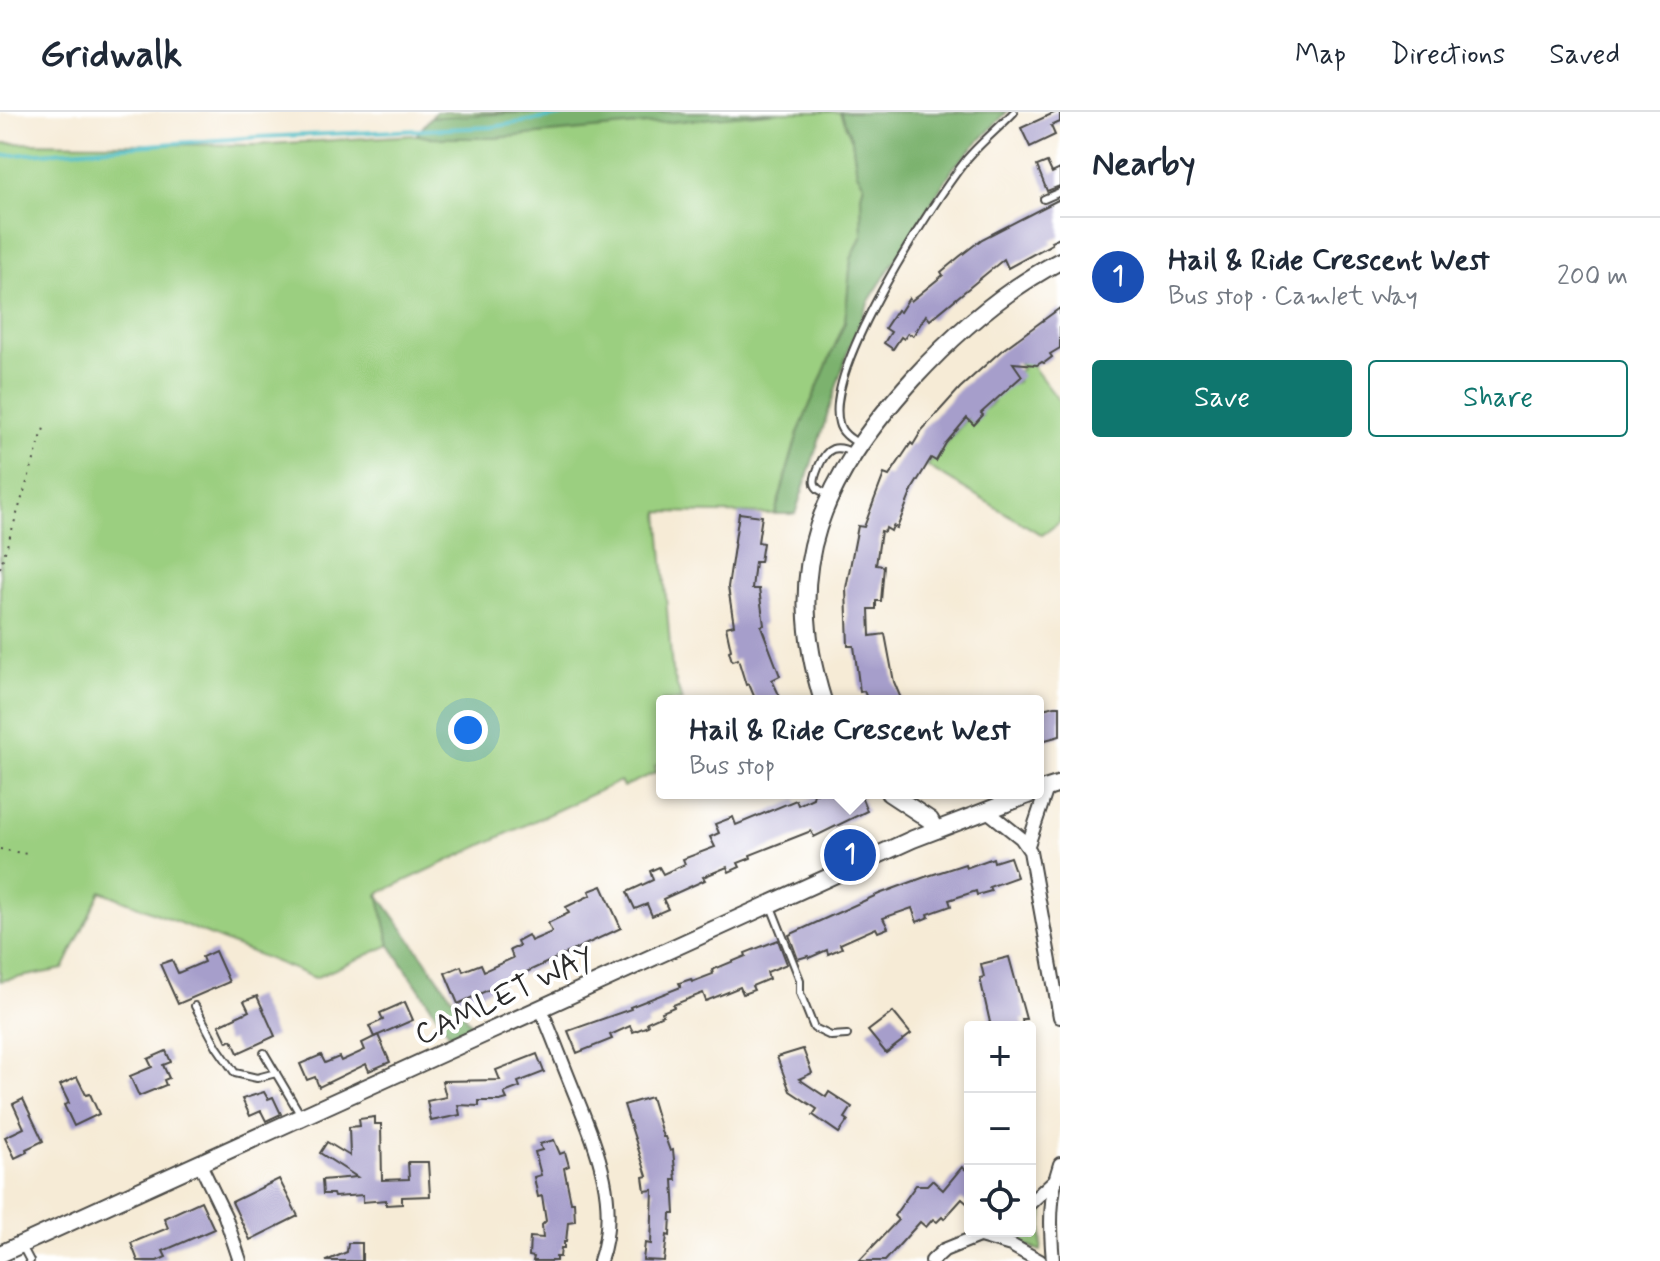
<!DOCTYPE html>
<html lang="en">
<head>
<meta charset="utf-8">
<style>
	body { margin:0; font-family:Mynerve,sans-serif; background:#f6f6f7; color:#1f2937 }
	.controls { position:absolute; right:24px; bottom:24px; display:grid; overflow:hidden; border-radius:8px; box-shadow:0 4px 12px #0003 }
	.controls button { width:72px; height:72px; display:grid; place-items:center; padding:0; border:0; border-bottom:2px solid #e0e1e3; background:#fff; color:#1f2937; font:40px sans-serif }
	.you { position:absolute; left:468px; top:618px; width:28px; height:28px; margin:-20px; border:6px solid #fff; border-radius:50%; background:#1a73e8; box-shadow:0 0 0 12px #1a73e833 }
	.badge { display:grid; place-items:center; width:52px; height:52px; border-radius:50%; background:#0f766e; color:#fff; font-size:26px; font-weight:700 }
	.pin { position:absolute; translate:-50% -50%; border:4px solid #fff; box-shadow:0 2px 8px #0006 }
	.popup { position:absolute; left:656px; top:583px; width:388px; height:104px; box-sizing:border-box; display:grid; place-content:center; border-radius:8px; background:#fff; filter:drop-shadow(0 2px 6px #0005); font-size:26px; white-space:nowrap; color:#747a83 }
	.popup b { font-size:30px; color:#1f2937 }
	.popup::after { content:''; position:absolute; left:50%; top:100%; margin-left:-16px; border:16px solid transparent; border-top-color:#fff }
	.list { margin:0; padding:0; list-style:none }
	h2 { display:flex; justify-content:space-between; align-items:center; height:104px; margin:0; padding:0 32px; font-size:34px }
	h2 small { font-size:26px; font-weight:400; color:#747a83 }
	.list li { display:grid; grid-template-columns:52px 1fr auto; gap:24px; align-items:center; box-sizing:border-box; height:120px; padding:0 32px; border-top:2px solid #e0e1e3 }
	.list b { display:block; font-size:30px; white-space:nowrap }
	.list p { margin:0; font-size:26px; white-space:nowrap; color:#747a83 }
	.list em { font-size:26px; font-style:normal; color:#747a83 }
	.actions { display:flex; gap:16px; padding:24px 32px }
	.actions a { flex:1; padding:18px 0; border:2px solid #0f766e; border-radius:8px; text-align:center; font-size:28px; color:#0f766e }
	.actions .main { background:#0f766e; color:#fff }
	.icon { flex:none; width:44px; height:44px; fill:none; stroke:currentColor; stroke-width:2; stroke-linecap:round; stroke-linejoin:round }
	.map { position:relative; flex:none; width:1060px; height:1149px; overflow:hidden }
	header { display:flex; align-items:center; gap:48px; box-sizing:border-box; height:112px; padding:0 40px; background:#fff; border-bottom:2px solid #e0e1e3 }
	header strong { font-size:38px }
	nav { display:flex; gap:44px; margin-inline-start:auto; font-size:28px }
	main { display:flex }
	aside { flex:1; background:#fff }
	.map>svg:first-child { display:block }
</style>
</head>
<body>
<header>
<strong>Gridwalk</strong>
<nav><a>Map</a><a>Directions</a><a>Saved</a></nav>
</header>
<main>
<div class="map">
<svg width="1060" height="1149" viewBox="0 0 1060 1149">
	<rect width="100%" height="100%" fill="#fff"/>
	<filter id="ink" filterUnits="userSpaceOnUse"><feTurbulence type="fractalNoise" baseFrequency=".0125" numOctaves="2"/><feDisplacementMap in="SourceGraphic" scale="16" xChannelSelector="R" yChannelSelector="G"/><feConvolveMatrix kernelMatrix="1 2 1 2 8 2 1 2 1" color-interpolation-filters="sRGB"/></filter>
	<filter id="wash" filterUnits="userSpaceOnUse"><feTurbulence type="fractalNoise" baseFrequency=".006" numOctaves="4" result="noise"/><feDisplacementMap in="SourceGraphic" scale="32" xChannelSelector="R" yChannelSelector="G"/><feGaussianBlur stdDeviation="1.8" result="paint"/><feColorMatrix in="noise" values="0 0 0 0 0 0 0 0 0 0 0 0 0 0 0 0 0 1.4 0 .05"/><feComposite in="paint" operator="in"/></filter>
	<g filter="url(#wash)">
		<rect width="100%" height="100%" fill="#f6ebd6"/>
		<!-- green -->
		<g fill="#9bcf80" stroke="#637d56" stroke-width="2">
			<polygon points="436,0 840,0 852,28 857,61 864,72 861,83 862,123 851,148 845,210 798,321 775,402 659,400 672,558 682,589 662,589 662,651 655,654 657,660 623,675 620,669 379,781 390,833 315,866 101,779 63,857 0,869 0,31 254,33 416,23"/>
			<polygon points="1027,247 1060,290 1060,410 1042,423 927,354 967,306 974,312 982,303 974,296 979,291 985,297 994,290 987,281 1017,270 1019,259 1022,257 1019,253"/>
			<polygon points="1042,1091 1044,1094 1041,1139 1004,1125 1003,1123 1006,1119 1030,1119 1030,1099"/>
		</g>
		<!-- forest -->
		<g fill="#7cb26e" stroke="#546e4c" stroke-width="2">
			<polygon points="537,0 779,0 495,26 432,26 417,23 431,5"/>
			<polygon points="840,0 1007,0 954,55 869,189 850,233 795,402 775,402 798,321 845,210 851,147 862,123 861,83 864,72 857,61 852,28"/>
			<polygon points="378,782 474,916 452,926 390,833"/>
		</g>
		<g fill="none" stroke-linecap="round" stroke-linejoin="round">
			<!-- stream -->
			<polyline stroke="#50bec6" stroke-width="4" points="0,44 259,25 492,15 583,0"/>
		</g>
		<g id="blocks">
			<!-- building -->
			<g fill="#a69ecb">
				<polygon points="1056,0 1060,0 1060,10 1051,14 1055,23 1030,35 1021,16"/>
				<polygon points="1047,50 1052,61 1060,57 1060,74 1047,79 1037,54"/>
				<polygon points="1060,87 1060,125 1051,129 1052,132 1008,156 1004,147 930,208 926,203 913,224 908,221 904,227 901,225 893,237 884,231 891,220 885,216 897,198 900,200 909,186 911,189 943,163 941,160 959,145 982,127"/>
				<polygon points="1060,196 1060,236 1050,242 1052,245 1044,251 1042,250 1037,253 1013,251 1022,264 981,301 983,303 974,313 967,306 946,331 936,349 931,346 913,376 897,416 893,414 891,419 886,416 885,420 881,419 876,453 884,454 881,489 876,489 876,497 869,497 870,524 885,522 894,570 902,589 868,589 864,579 860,580 854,534 848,534 846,476 858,414 864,415 884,362 889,364 911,331 913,333 922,318 960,276 1001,239"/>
				<polygon points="739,401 762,404 758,430 763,431 760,450 755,450 752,477 759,477 764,513 761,514 780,564 772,568 782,589 756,589 749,572 746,573 738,547 732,549 729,539 731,538 726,515 734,513 728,475"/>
				<polygon points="1055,594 1060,594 1060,624 1038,630 1038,598"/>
				<polygon points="814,681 851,681 854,687 861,684 867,699 814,725 811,719 750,743 751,746 738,751 740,755 729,760 727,755 703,765 705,768 663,787 668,797 652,804 647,792 635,797 627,780 653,768 650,759 659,755 663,762 685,752 683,747 715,735 710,725 719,721 715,712 733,705 736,713 796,688 798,693 813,686"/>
				<polygon points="1010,745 1017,765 989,775 991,779 977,783 976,779 949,788 951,794 928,802 929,805 917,810 912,796 883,806 888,816 878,820 876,816 840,832 842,836 828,842 827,838 809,846 808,844 798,847 789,823 879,782 925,765 965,752 966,756 993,746 994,750"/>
				<polygon points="602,774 621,816 458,892 445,861 461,854 463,859 481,852 484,859 513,846 510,838 519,834 517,829 528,823 531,829 552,820 548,811 569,801 566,795 591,783 589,779"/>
				<polygon points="778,828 787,852 767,860 769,867 752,874 754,878 743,882 740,875 706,889 703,881 673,893 674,895 662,900 663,903 647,910 648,914 633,920 630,914 610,923 612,927 577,941 568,919 631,897 630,895 681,875 679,871 691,867 692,870 713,862 712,858 746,844 745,841"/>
				<polygon points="215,839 229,870 178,892 160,852 172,848 178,861 204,850 202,845"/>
				<polygon points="1009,845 1026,907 1022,907 1023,915 991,915 980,866 984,865 981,852"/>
				<polygon points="257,884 275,924 238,941 232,928 227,930 219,913 249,899 244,889"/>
				<polygon points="405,890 413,908 374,925 369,914 383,908 380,901"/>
				<polygon points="893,900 911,922 886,941 868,919"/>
				<polygon points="378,923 390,950 369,959 366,952 319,975 315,965 307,968 300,952 321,943 325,951 339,945 341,949 365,938 362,931"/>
				<polygon points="803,937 812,961 799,967 826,985 829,980 852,995 845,1006 848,1008 839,1021 813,1003 817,997 790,979 777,945"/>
				<polygon points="166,939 171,950 163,953 169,966 164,968 166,973 139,984 130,964 152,955 148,947"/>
				<polygon points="537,942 544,960 518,970 520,975 504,981 507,987 500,989 479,989 479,994 458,993 460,1003 431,1009 427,989 446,985 442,969 500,968 496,958"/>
				<polygon points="77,965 86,983 90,982 99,1002 74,1014 64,993 69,991 60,973"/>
				<polygon points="264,980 268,987 273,985 281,1002 266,1009 261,999 250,1004 242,987"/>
				<polygon points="651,985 663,1025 665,1025 670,1039 673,1038 676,1068 673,1068 675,1102 671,1102 670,1124 667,1123 664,1149 643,1148 645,1131 651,1132 653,1078 645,1079 643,1065 647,1064 624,993"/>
				<polygon points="23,987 43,1029 26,1037 27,1040 15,1046 5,1025 24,1016 13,992"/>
				<polygon points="375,1005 375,1012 381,1012 382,1068 409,1067 408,1050 428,1050 430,1084 402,1085 402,1092 386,1093 386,1088 363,1090 363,1083 334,1085 333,1082 323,1082 322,1068 357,1065 320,1041 327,1030 350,1044 349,1015 360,1014 359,1007"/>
				<polygon points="554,1028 560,1042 565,1040 569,1054 564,1056 571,1090 574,1090 575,1109 568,1110 566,1130 564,1130 564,1136 561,1136 560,1145 556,1145 556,1149 533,1149 534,1145 529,1144 530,1125 543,1126 542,1113 546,1109 542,1084 538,1085 534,1065 541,1063 535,1040 542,1038 540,1032"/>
				<polygon points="962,1055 970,1061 970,1094 962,1087 944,1107 942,1105 937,1110 933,1107 926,1115 920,1110 885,1149 859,1149 898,1108 894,1104 916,1073 927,1073 932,1068 943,1078"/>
				<polygon points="279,1067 298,1104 250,1128 232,1090"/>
				<polygon points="201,1089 214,1117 163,1139 166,1145 157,1149 138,1149 131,1131 168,1116 164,1106"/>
				<polygon points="348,1131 362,1131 362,1149 326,1149 347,1140"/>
			</g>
		</g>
	</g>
	<g filter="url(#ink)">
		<use href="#blocks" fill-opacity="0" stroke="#494845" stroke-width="2"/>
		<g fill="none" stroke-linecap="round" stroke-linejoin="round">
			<defs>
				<g id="service">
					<polyline points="1044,87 1060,80"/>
					<path d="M 859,332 C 851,327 841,321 839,311 C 824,256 931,93 966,48 C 980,31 999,16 1014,0"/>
					<path d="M 831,383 C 825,380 817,379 815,372 C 813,367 817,359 819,354 C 827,335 836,332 853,341"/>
					<polyline points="770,792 800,868 800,881 814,916 831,924 847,923"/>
					<polyline points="195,894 217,935 235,961 257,966 276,961"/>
					<polyline points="264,941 300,1002"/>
					<polyline points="21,1132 30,1149"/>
				</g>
				<g id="minor">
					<polyline points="986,698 1021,726 1030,739 1060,905"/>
					<polyline points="1028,733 1047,676"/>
					<path d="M 541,897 C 552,923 562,950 573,977 C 595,1032 621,1089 600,1149"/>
					<polyline points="200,1052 225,1104 240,1149"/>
					<polyline points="1030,1091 1055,1068"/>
					<polyline points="980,1124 1011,1133 1040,1149"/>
					<polyline points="932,1149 944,1138 991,1119"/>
					<path d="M 1053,1149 C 1050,1116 1049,1084 1060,1052"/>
				</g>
				<g id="tertiary">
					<path d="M 823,589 C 781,454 822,368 913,267 C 956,220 1003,179 1060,149"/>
					<polyline points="1038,679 1060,672"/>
					<polyline points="889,681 930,708 935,718"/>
					<polyline points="0,1142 913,727 1033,681"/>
				</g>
			</defs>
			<!-- service casing -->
			<use href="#service" stroke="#494845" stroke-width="10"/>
			<!-- minor casing -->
			<use href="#minor" stroke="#494845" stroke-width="16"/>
			<!-- tertiary casing -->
			<use href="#tertiary" stroke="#494845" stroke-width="20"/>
			<!-- path -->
			<g stroke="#494845" stroke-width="2" stroke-dasharray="2 6" stroke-linecap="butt">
				<polyline points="0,456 44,316"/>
				<polyline points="0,737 27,742"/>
			</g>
			<!-- service -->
			<use href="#service" stroke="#fff" stroke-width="6"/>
			<!-- minor -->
			<use href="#minor" stroke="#fff" stroke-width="12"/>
			<!-- tertiary -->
			<use href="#tertiary" stroke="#fff" stroke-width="16"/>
		</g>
	</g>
	<g text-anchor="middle" stroke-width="8" stroke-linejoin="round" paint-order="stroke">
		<!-- street labels -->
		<g font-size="30" fill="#2b2b2b" stroke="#fff">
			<text transform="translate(504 883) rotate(-25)" y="10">CAMLET WAY</text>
		</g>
	</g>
</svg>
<div class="controls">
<button>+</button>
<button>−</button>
<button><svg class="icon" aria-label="locate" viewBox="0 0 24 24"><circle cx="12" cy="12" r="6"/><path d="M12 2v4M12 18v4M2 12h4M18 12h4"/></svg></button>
</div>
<div class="you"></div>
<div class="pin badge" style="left:850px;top:743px;background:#1a4fb4">1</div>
<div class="popup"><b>Hail &amp; Ride Crescent West</b>Bus stop</div>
</div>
<aside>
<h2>Nearby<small></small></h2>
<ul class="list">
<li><span class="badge" style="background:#1a4fb4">1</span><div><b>Hail &amp; Ride Crescent West</b><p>Bus stop · Camlet Way</p></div><em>200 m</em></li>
</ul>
<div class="actions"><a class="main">Save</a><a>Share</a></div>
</aside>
</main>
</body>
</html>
